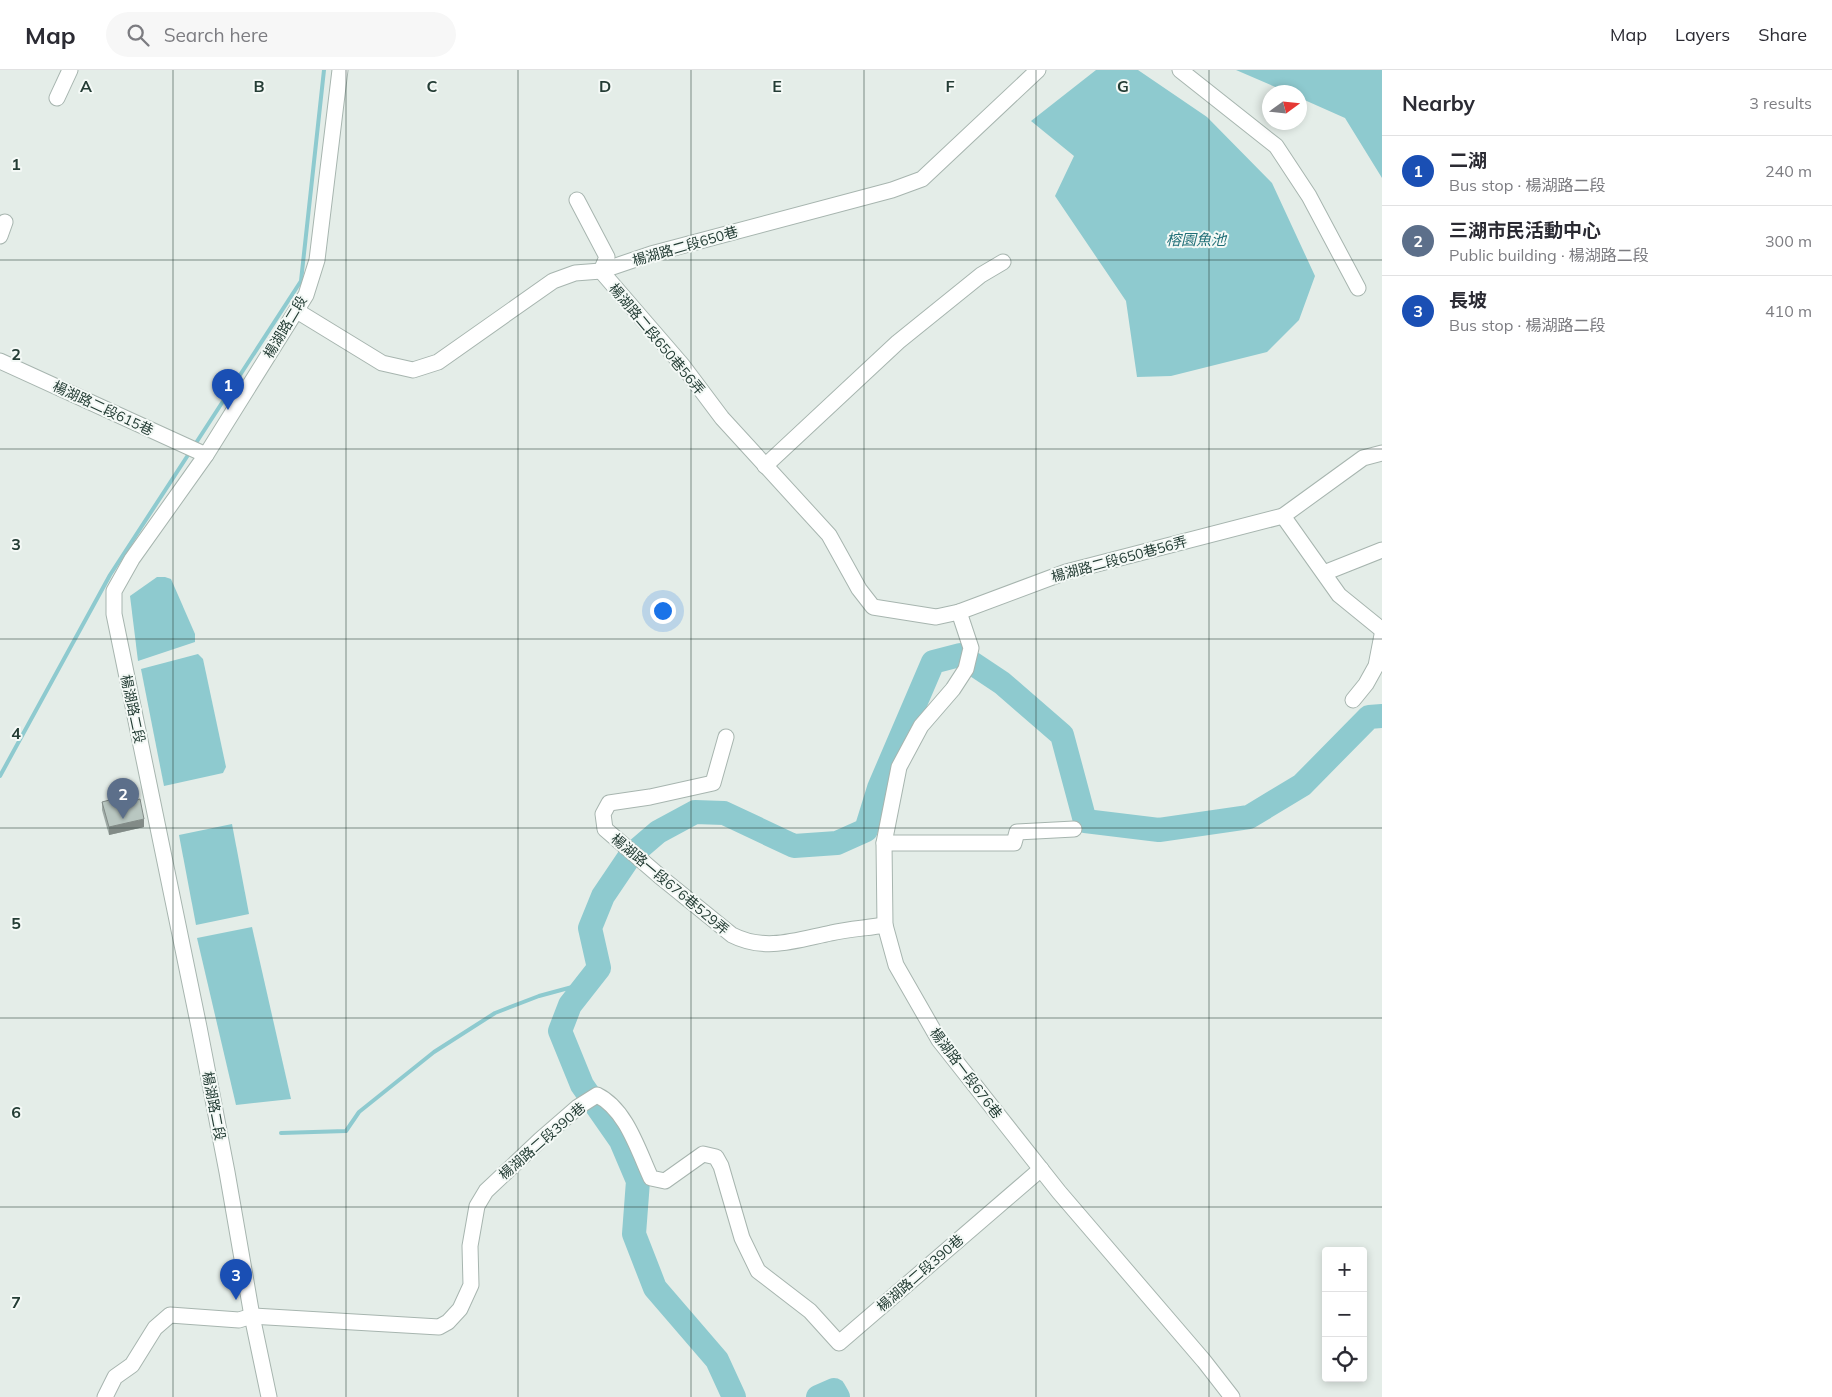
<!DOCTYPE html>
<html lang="en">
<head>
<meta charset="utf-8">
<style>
	body { margin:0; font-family:Mulish,"Noto Sans TC",sans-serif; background:#f7f7f7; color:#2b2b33 }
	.controls { position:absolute; right:15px; bottom:15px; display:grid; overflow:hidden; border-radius:5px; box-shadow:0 2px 8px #0003 }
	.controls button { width:45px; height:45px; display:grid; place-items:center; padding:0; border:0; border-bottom:1px solid #e1e1e2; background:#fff; color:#2b2b33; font:25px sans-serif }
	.compass { position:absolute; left:1262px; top:15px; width:45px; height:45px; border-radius:50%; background:#fff; box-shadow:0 2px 8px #0003; rotate:75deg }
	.you { position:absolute; left:662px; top:540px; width:18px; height:18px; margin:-12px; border:4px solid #fff; border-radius:50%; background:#1a73e8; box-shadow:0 0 0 8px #1a73e833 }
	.badge { display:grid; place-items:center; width:32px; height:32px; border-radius:50%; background:#2563eb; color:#fff; font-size:16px; font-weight:700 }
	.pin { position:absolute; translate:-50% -41px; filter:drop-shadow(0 1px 2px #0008) }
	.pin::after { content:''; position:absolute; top:26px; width:18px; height:15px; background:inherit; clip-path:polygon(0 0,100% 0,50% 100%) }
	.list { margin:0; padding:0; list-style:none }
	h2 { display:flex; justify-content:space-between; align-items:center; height:65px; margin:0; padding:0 20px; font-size:21px }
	h2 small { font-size:16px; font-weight:400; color:#7c7c81 }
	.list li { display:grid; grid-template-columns:32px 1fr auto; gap:15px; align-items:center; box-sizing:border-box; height:70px; padding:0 20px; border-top:1px solid #e1e1e2 }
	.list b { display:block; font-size:19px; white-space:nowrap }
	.list p { margin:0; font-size:16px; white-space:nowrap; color:#7c7c81 }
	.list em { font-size:16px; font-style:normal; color:#7c7c81 }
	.icon { flex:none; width:28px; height:28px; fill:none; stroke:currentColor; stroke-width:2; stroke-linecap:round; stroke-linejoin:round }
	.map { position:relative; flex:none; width:1382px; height:1327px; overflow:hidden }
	header { display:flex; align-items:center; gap:30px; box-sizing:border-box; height:70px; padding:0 25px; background:#fff; border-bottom:1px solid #e1e1e2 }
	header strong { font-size:24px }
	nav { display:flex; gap:28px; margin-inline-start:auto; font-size:18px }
	.search { width:350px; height:45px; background:#f7f7f7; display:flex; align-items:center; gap:12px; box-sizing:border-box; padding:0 18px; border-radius:28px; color:#7c7c81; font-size:19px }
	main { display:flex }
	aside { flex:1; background:#fff }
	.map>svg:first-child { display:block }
</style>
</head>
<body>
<header>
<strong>Map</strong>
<div class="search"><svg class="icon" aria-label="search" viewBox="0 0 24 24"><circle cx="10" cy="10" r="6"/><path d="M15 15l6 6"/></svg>Search here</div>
<nav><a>Map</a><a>Layers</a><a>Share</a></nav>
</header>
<main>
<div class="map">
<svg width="1382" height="1327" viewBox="0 0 1382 1327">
	<rect width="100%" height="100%" fill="#e4ede8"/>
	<!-- water -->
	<g fill="#8ecacf">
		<polygon points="1096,0 1138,0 1207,47 1272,113 1315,206 1299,250 1267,282 1171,306 1137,307 1126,231 1055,126 1074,86 1031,51"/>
		<polygon points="1236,0 1382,0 1382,108 1345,48 1300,28 1300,22 1287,22"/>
		<polygon points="157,507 165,507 171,509 195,564 195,572 138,591 130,526"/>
		<polygon points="198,584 203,589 226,697 223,703 164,716 141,599"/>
		<polygon points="232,754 249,844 196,855 179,765"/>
		<polygon points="252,857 291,1029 236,1035 197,868"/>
	</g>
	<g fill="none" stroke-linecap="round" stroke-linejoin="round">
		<!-- stream -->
		<g stroke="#8ecacf" stroke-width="4">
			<polyline points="194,376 301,211 324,0"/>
			<polyline points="0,706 110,505 190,382"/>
			<polyline points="281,1063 346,1061 359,1042 434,982 495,943 539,926 587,913"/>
		</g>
		<!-- river -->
		<g stroke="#8ecacf" stroke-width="24">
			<polyline points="734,1327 717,1290 655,1218 634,1164 638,1111 621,1071 582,1015 560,961 570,935 599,898 590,858 603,826 630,786 658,762 695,742 724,743 794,776 837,773 866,760 879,718 933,592 960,585 1002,613 1062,665 1085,751 1159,760 1249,747 1302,715 1369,647 1382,646"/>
			<polyline points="818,1327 834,1320 838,1327"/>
		</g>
		<defs>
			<g id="minor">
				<polyline points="1180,0 1276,76 1309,126 1358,218"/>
				<polyline points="57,28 70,0"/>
				<polyline points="577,130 607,187 601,201 683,296 722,348 829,465 859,519 873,537 936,547 959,542 971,578 966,599 953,619 921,656 899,697 884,773 885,855 896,895 939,970 1059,1122 1204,1291 1232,1327"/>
				<polyline points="0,166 5,152"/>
				<polyline points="297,241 382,293 413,300 438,292 553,211 575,203 601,201 651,184 892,120 922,109 1038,0"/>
				<polyline points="0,291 206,385"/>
				<polyline points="765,396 898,272 981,205 1003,192"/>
				<polyline points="1283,446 1339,525 1382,560"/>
				<polyline points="1324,503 1382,480"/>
				<polyline points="959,542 1066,502 1283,446 1363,388 1382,383"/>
				<polyline points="1353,630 1366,614 1376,596 1382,565"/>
				<path d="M 726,667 L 713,713 L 650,727 L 609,733 L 603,744 L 605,759 L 663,809 L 732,865 C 765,882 797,870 831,863 C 848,859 867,858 885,855"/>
				<polyline points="884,773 1014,773 1017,762 1074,759"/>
				<path d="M 105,1327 L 115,1307 L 132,1295 L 155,1258 L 170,1245 L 239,1250 L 252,1246 L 439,1257 L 448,1252 L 460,1239 L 471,1215 L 470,1176 L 477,1136 L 486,1121 L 540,1070 L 578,1037 L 597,1025 C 626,1039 638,1080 651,1108 L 665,1111 L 703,1084 L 716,1087 L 721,1096 L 742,1168 L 758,1201 L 810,1241 L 839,1273 L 1041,1099"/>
				<polyline points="269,1327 252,1246 227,1102 199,957 114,544 114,521 132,489 206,385 306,225 317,190 340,0"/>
			</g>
		</defs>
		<!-- minor casing -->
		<use href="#minor" stroke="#a7b5af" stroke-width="17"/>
		<!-- minor -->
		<use href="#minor" stroke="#fff" stroke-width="15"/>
	</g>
	<!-- wall -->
	<polygon fill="#9faba6" points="102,732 120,734 144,757 109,765 102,740"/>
	<!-- shaded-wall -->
	<polygon fill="#828b87" points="144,749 144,757 109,765 109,757"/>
	<!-- building -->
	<polygon fill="#b9c7c1" stroke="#828b87" points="117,728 120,734 140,729 144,749 109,757 102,732"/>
	<!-- grid -->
	<path fill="none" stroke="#243d35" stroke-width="1" stroke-opacity="0.55" d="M 173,0 L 173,1327M 346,0 L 346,1327M 518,0 L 518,1327M 691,0 L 691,1327M 864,0 L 864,1327M 1036,0 L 1036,1327M 1209,0 L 1209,1327M 0,190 L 1382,190M 0,379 L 1382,379M 0,569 L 1382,569M 0,758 L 1382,758M 0,948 L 1382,948M 0,1137 L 1382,1137"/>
	<g text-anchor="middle" stroke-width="4" stroke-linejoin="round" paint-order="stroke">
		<!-- street labels -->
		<g font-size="14" fill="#243d35" stroke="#f4f9f6">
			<text transform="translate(685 176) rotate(-16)" y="5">楊湖路二段650巷</text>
			<text transform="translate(285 257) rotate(-59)" y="5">楊湖路二段</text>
			<text transform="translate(657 269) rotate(50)" y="5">楊湖路二段650巷56弄</text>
			<text transform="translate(103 338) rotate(25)" y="5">楊湖路二段615巷</text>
			<text transform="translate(1119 489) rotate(-15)" y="5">楊湖路二段650巷56弄</text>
			<text transform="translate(133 639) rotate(78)" y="5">楊湖路二段</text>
			<text transform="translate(670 814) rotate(40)" y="5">楊湖路一段676巷529弄</text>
			<text transform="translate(966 1003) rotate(53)" y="5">楊湖路一段676巷</text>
			<text transform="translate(214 1036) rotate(79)" y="5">楊湖路二段</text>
			<text transform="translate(542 1071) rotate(-41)" y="5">楊湖路二段390巷</text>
			<text transform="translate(920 1203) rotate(-41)" y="5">楊湖路二段390巷</text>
		</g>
		<!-- water labels -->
		<g font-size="15" font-style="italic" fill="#206f77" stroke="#f4f9f6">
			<text x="1196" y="175">榕園魚池</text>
		</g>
	</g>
	<g font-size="16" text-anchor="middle" font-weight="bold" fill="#243d35" stroke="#f4f9f6" stroke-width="4" stroke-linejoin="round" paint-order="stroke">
		<text x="86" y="22">A</text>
		<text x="259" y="22">B</text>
		<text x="432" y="22">C</text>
		<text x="605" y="22">D</text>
		<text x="777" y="22">E</text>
		<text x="950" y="22">F</text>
		<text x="1123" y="22">G</text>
		<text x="16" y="100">1</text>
		<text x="16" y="290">2</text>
		<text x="16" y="480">3</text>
		<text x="16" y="669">4</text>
		<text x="16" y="859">5</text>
		<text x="16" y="1048">6</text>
		<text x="16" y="1238">7</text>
	</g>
</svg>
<div class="controls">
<button>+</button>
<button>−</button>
<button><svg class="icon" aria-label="locate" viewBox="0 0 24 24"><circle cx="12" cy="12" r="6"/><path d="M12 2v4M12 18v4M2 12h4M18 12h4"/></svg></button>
</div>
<svg class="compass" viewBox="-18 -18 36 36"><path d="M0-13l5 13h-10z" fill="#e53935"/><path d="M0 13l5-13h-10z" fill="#7c7c81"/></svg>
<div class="you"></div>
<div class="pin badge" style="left:228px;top:340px;background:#1a4fb4">1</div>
<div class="pin badge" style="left:123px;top:749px;background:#5c6f8a">2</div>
<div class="pin badge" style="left:236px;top:1230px;background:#1a4fb4">3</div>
</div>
<aside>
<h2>Nearby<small>3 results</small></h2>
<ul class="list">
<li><span class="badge" style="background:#1a4fb4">1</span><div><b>二湖</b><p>Bus stop · 楊湖路二段</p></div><em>240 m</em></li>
<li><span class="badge" style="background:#5c6f8a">2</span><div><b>三湖市民活動中心</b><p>Public building · 楊湖路二段</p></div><em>300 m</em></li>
<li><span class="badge" style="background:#1a4fb4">3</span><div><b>長坡</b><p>Bus stop · 楊湖路二段</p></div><em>410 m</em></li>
</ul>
</aside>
</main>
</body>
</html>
